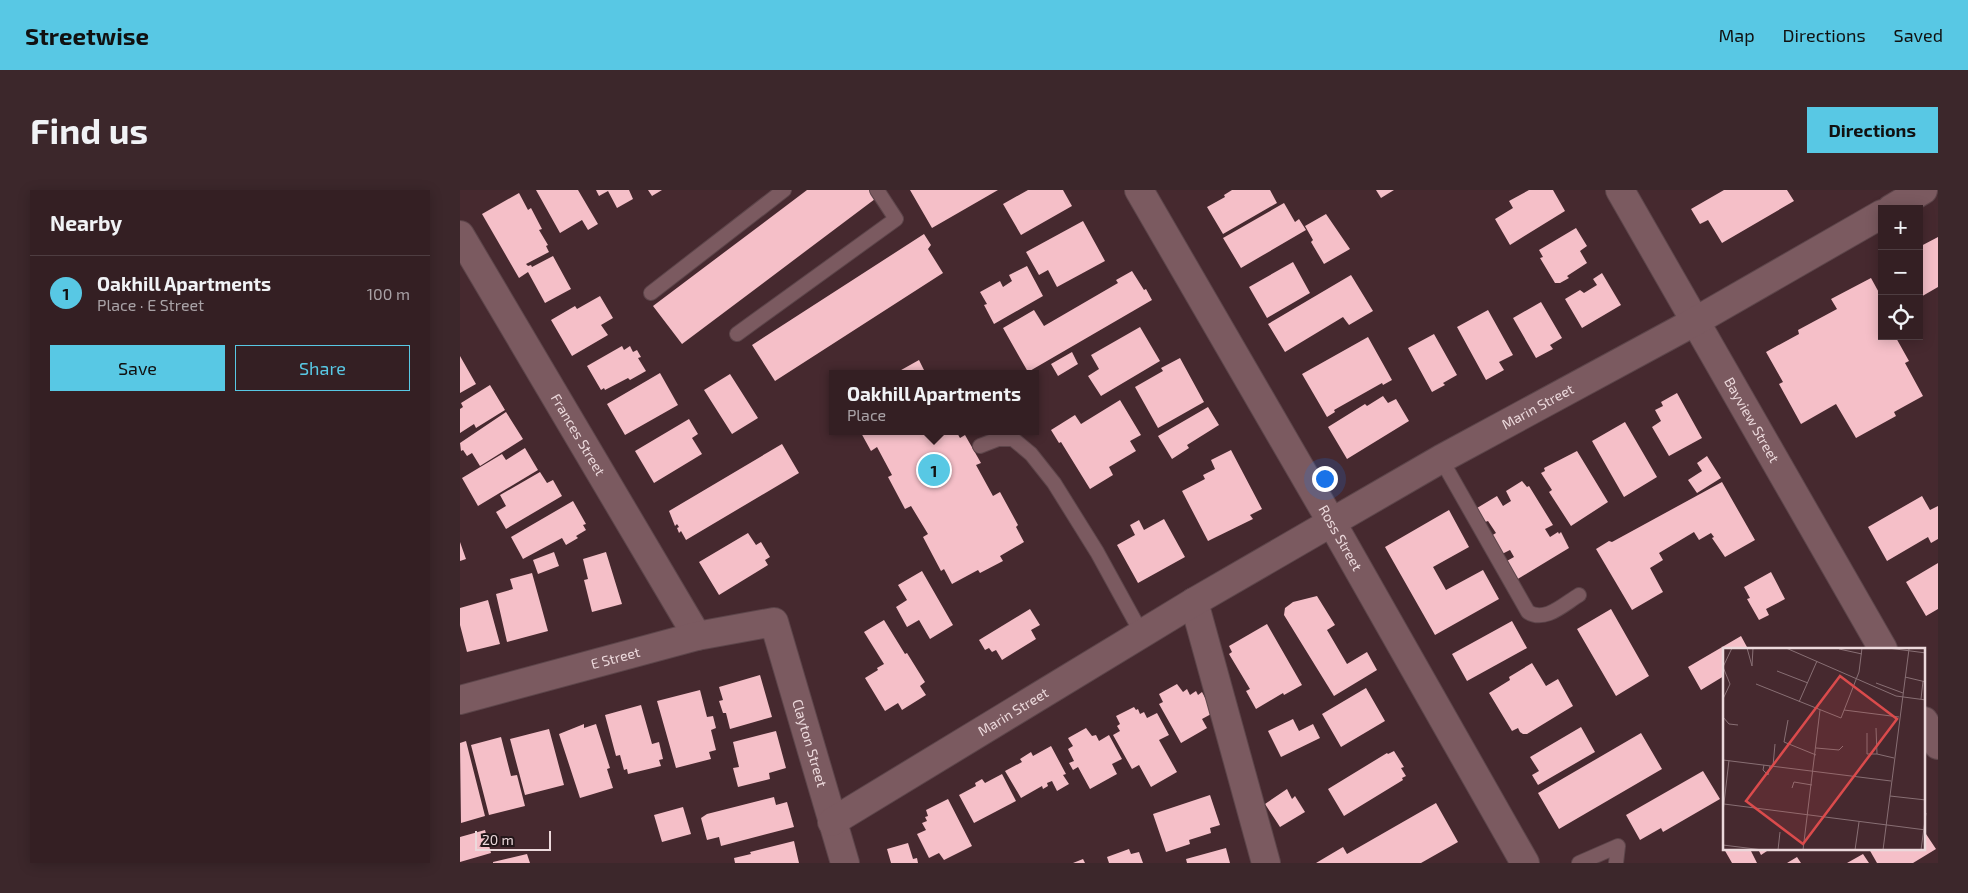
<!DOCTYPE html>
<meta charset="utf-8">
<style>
body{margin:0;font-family:"Exo 2",sans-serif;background:#3c272b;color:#f1f3f6}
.controls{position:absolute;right:15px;top:15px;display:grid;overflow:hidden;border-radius:0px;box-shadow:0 2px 12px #0003}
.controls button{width:45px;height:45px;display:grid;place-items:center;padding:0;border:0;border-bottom:1px solid #4e3d41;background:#341f23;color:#f1f3f6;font:25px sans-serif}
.scale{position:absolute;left:15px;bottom:12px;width:76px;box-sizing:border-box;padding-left:5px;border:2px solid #ecd9dc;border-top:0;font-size:14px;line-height:18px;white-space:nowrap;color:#ecd9dc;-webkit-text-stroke:4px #231619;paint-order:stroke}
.you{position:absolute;left:864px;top:288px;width:18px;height:18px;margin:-12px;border:4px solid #fff;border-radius:50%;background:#1a73e8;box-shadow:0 0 0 8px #1a73e833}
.badge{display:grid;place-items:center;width:32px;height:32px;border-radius:50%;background:#58c8e4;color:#111;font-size:16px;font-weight:700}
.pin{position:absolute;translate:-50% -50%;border:2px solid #fff;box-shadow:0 1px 5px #0006}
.popup{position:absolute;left:369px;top:180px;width:210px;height:65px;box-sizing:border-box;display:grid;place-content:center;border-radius:0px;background:#341f23;filter:drop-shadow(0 1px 4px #0005);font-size:16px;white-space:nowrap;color:#a9a2a6}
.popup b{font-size:19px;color:#f1f3f6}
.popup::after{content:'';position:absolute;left:50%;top:100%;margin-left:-10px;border:10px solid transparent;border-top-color:#341f23}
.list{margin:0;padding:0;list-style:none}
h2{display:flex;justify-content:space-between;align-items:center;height:65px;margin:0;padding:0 20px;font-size:21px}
h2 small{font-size:16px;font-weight:400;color:#a9a2a6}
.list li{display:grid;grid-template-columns:32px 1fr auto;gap:15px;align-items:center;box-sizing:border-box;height:75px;padding:0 20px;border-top:1px solid #4e3d41}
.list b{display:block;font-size:19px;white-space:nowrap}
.list p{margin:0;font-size:16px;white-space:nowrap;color:#a9a2a6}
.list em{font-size:16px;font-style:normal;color:#a9a2a6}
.actions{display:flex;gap:10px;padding:15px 20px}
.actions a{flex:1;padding:11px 0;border:1px solid #58c8e4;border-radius:0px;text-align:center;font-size:18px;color:#58c8e4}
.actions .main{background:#58c8e4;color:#111}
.icon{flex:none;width:28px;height:28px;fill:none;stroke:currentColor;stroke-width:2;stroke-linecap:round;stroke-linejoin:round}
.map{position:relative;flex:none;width:1478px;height:673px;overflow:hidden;border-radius:0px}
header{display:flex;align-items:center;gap:30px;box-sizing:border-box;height:70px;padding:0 25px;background:#58c8e4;color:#111}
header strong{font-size:24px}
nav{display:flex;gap:28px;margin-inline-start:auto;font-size:18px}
.intro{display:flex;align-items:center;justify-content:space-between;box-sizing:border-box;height:120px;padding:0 30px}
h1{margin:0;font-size:35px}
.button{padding:12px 22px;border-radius:0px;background:#58c8e4;color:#111;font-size:18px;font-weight:700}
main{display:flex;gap:30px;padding:0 30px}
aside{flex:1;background:#341f23;border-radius:0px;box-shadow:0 2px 12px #0003}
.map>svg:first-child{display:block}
</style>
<header>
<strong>Streetwise</strong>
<nav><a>Map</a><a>Directions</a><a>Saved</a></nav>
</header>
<div class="intro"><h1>Find us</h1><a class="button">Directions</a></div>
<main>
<aside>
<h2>Nearby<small></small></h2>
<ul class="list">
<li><span class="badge">1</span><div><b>Oakhill Apartments</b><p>Place · E Street</p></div><em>100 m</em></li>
</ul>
<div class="actions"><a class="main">Save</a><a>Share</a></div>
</aside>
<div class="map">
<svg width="1478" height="673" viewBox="0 0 1478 673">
<rect width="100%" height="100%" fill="#46292f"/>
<path fill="#f5bfc8" d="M76,0H118L138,34L128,40L122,30L100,43Z
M136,0H169L173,9L157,18L148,1L139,6Z
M188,0H202L192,6Z
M347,0H415L419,6L222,154L193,116Z
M450,0H538L472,38Z
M568,0H603L612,16L561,45L543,14Z
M772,0H810L817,13L763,44L747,17L765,7L764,5Z
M916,0H934L921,8Z
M1069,0H1093L1105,21L1050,55L1035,29L1053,18L1049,11Z
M1264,0H1327L1334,11L1262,53L1248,30L1240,34L1231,19Z
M59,3L68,20L71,18L82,39L79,40L88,55L86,56L89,62L66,74L68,76L71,75L72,77L93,66L111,99L85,113L68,82L59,88L22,24Z
M824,13L835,32L839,29L846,40L781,78L763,48Z
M866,24L890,59L864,74L851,52L853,50L845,36Z
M623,31L645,71L597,97L588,80L579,85L566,62Z
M1116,38L1127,56L1120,61L1127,73L1107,86L1109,88L1100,93H1095L1080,68L1083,67L1079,60Z
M464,44L471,55L468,59L483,83L315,191L292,155Z
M1478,47V97L1459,108V57Z
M833,72L850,103L807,128L789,97Z
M567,76L583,106L534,134L524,115L527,114L520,102L540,91L543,97L552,91L549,85Z
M672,81L684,100L686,99L692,110L568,182L543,138L574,120L584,136L658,93L656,90Z
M1142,83L1161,115L1122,138L1105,109L1120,100L1124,103L1137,95L1133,89Z
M891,85L913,121L889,135L883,127L825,162L808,134Z
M1411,88L1422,108V146H1435L1449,171L1445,173L1463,206L1434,222L1436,226L1396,248L1376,214L1341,234L1319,194L1323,192L1306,162L1339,144L1338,140L1377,119L1371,109Z
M140,106L153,128L141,135L148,145L112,166L91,130L115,116L117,119Z
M1081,112L1102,148L1090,155L1093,159L1076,168L1053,128Z
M1028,120L1053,165L1039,172L1044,180L1026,190L997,137Z
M680,137L700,171L641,206L628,186L639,179L631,165Z
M974,144L997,185L983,193L985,195L972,202L948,158Z
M908,147L932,190L923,195L922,193L874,220L875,222L867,227L842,184Z
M162,156L164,160L170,156L173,162L177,160L181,167L178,168L186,181L170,190L168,188L145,200L144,198L141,200L127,176Z
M612,162L618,174L598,186L591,174Z
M0,166L16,194L0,203Z
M720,168L744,212L698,238L675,197L703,181L701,178Z
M459,170L466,184H434Z
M200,183L218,215L165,245L147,214Z
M270,184L298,228L272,244L244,200Z
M30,195L45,220L16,238L14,234L0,243V219L3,217L1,213Z
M1217,203L1242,248L1209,266L1192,237L1201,231L1195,220L1203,216L1201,212Z
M923,206L928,213L936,209L949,231L887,269L868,237L905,214L907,216Z
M660,210L681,245L670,251L676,261L649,277L653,285L630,299L601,252L599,253L591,240L615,225L621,234Z
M748,217L759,235L727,255L729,258L712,269L698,246Z
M46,222L63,249L20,276L12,263L7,266L3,260L1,261L0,253Z
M229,229L238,244L232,248L242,264L194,293L175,261Z
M1165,232L1197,287L1164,307L1132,251Z
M400,241H496L500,248L505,245L521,273L516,275L533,306L540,302L558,335L556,337L564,352L540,366L543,371L520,383L518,380L492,394L484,379L481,381L463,347L468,344L451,316L445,319L428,287L432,285L417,257L411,261Z
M322,254L339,283L226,350L221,341L219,343L217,338L219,337L217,334L215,336L209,321Z
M65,258L78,280L18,316L2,288L42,264L46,270Z
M771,260L802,319L790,325L793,329L748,351L722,301L745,289L743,285L755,279L751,270Z
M1117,261L1148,312L1111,336L1089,302L1092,300L1081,283L1085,281L1084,278Z
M1247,266L1261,288L1237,303L1228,290L1242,281L1237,273Z
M80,282L87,293L93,290L102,306L46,339L36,322L46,316L40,305Z
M1062,291L1067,297L1069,296L1093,335L1085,339L1090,347L1098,342L1099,344L1101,342L1109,358L1056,390L1045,372L1054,367L1050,360L1042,364L1031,346L1036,343L1028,331L1025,332L1017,318L1037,306L1043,316L1051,311L1046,301Z
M1262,292L1295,350L1265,367L1252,348L1254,347L1251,343L1239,350L1234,342L1199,363L1203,370L1190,378L1203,402L1172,420L1136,359L1149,351L1152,352Z
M1462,306L1470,320L1478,316V349L1471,353L1468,347L1427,371L1408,337Z
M113,311L126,334L123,335L126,340L116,346L118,348L106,355L102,348L63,369L51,347Z
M989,320L1009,357L973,377L986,400L1023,380L1039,409L975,445L925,357Z
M704,329L725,367L678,393L657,355L675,345L670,335L679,330L684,340Z
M288,343L296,355L301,352L310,367L305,370L308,375L259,405L239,372Z
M0,352L6,369L0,371Z
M94,362L99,376L78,384L73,370Z
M146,362L162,414L132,422L124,390L128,389L123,369Z
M1478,373V419L1466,426L1446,392Z
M462,381L493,435L470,449L459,430L447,437L436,417L447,410L438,395Z
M1311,382L1325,409L1306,419L1309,425L1299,430L1287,409L1290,408L1284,397Z
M72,383L88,441L47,452L36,404L53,399L50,389Z
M857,406L875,435L867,440L887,474L907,462L917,480L874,506L824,425L825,418L833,412Z
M28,410L40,454L7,462L0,435V418Z
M570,419L580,435L571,440L576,449L542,470L536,460L532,462L529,458L525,460L519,450Z
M1151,419L1189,486L1156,506L1117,439Z
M424,430L445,464L447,463L465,492L460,496L466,505L442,520L438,513L425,521L405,488L418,480L417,478L424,474L404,442Z
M1052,431L1067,458L1007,491L992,464Z
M807,434L842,495L824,505L823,503L796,519L786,501L790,499L769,464L772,462L769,456Z
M1281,446L1287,457L1284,459H1264V486L1241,500L1228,477Z
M1072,473L1086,496L1098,489L1113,516L1067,544H1063L1060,542L1058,538L1052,541L1029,503L1050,490L1049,487Z
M300,485L312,527L270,539L266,523H263L259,511L263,510L259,497Z
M717,494L723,502L727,499L730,505L736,501L738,505L742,502L753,523L742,529L747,538L721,553L699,514L703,512L699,504Z
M906,498L925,531L881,557L862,524Z
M240,500L247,527L253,526L256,538L251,540L256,560L249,562L251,569L216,578L197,511Z
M181,515L192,554L199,552L203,569L199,570L201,576L168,584L167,579L164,580L160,565L156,566L145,525Z
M674,517L676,520L678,519L680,524L684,522L687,528L697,523L709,545L699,550L717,582L691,597L679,575L672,579L653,545L660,541L657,536L660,534L656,526Z
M833,529L839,541L853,534L860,548L821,567L808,541Z
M124,534V538L136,534L150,578L147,579L153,598L120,608L99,544Z
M1121,537L1135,562L1078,595L1072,585L1079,581L1070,567Z
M626,538L632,546L636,545L639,551L649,545L662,569L652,574L657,584L630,599L618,577L613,580L609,573L614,571L608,559L613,556L608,548Z
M89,539L104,595L65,605L50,549Z
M316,541L326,578L309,583L310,589L278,597L273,578L279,577L273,552Z
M1181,543L1202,579L1099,639L1078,603Z
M41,547L51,586L57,585L65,616L29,625L11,555Z
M6,551L25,626L1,633L0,553Z
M591,556L606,584L603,585L609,594L597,601L592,591L587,593L588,596L583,599L582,596L561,608L545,581L562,572L560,569L571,562L573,566Z
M934,561L944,577L941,578L946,586L942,588L943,590L884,626L868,599L927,563L928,564Z
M1243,581L1260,609L1203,642L1201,638L1180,650L1166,625Z
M542,584L556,611L514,633L499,605L516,596L515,593L522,589L525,593Z
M827,599L832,609L835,606L845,622L820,637L805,614Z
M750,605L760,635L750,638L751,643L729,650L730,654L706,662L693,624Z
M314,607L316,615L327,612L334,637L261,656L259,647L247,650L241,628L247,624Z
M488,609L512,656L484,670L479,663L469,668L457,644L466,640L462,633L467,631L465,627L468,626L466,620Z
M976,613L998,652L961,673H856L883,657L887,664Z
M223,617L231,644L202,652L194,625Z
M25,640L31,663L0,672V647Z
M1464,641L1476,659L1453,673H1417L1409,659H1464Z
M334,651L339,673H275L274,668L291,664L290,662Z
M448,653L453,669L457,668L458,673H431L427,659Z
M766,658L770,673H727L726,669Z
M669,659L671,664L679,662L683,673H649L647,667Z
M1264,659H1290L1297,673H1272Z
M1298,659H1310L1301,665Z
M67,664L70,673H33V672Z
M1403,664L1409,673H1387Z
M1337,667L1341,673H1327Z
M623,669L625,673H613Z"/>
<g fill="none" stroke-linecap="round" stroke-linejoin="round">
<defs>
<path id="service" d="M191,103L324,0
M277,144L436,29L417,0
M520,256L538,249H553L571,264L594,293L637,362L682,444
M981,269L1068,422C1085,433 1104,414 1119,405
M1119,673L1158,656L1156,673"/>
<g id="minor">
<path id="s1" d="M679,0L872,333L1065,673"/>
<path id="s2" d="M1160,0L1423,459"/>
<path d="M1431,19L1463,0"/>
<path id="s3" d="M0,45L237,446"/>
<path d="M734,412L806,673"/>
<path id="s4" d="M0,510L237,446L314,432L385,673"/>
<path d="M1464,531L1478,555"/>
<path id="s5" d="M372,632L734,412L981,269L1234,132L1422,24"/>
</g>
</defs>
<use href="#service" stroke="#5d454a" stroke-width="16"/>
<use href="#minor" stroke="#5d454a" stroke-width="30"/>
<use href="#service" stroke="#7b5a60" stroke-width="14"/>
<use href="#minor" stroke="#7b5a60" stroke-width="28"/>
</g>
<g text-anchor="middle" stroke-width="5" stroke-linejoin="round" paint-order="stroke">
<g font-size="14" fill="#ecd9dc" stroke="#231619">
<text dy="5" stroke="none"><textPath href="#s5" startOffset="819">Marin Street</textPath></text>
<text dy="5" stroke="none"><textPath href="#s2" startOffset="265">Bayview Street</textPath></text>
<text dy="5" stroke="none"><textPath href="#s3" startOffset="232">Frances Street</textPath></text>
<text dy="5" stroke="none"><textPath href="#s1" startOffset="402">Ross Street</textPath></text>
<text dy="5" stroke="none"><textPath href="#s4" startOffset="161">E Street</textPath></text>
<text dy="5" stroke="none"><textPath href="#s5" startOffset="212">Marin Street</textPath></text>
<text dy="5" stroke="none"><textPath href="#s4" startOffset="450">Clayton Street</textPath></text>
</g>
</g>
<g transform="translate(1263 458)">
<rect width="202" height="202" fill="#46292f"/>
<path fill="none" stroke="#886f74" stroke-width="1" d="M24,0L29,18M63,0L173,48L203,52M165,0L203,5M116,1L139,6M29,18L30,0M54,23L85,35M182,29L203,34M153,35L180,45M33,36L118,70L136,24L139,0M0,51L7,36L0,19L9,0M198,51L200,33M76,54L94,13M121,62L176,69M0,69L6,76L15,77M65,72L61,94L93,107M153,80L154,106L171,110M144,85V106H154M93,100L116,102L120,98M0,112L168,133M41,117L40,122L45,127L47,118M50,118L52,96M69,140L71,134L89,137M167,148L203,152M1,156L203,182M0,164L6,112M0,197L40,202M55,202L57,184M80,202L97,62M132,202L136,174M160,202L186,1M198,202L203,165"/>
<path fill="#da4b4c" fill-opacity="0.15" stroke="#da4b4c" stroke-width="2.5" d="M117,28L174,71L80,196L23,153Z"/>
<rect width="202" height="202" fill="none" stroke="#ecd9dc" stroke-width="2.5"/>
</g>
</svg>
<div class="controls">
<button>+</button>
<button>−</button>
<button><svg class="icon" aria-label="locate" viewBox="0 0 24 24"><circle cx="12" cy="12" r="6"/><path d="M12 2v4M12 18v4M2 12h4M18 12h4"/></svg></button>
</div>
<div class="scale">20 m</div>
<div class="you"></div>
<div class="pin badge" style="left:474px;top:280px">1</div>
<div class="popup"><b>Oakhill Apartments</b>Place</div>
</div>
</main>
